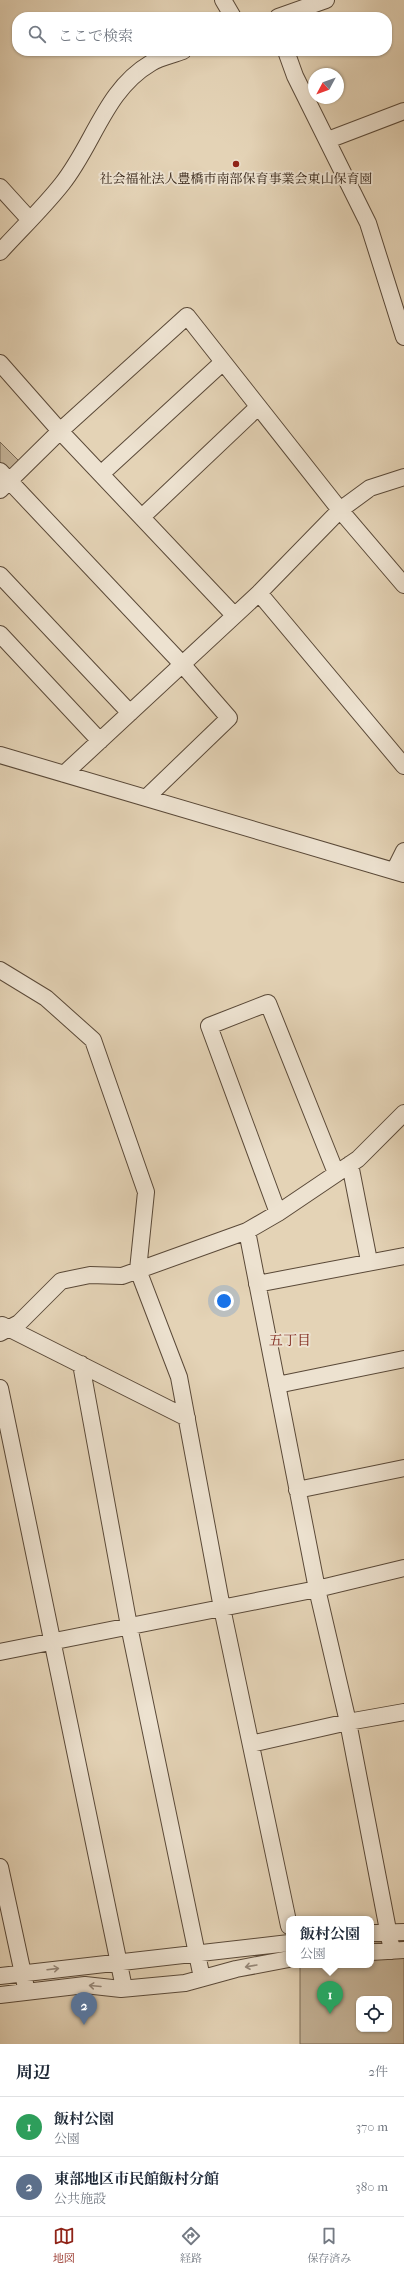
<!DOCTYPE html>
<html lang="ja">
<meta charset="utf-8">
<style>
body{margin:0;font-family:"IM FELL French Canon","Noto Serif JP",serif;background:#f6f6f7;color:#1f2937}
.controls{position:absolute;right:12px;bottom:12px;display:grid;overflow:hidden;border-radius:8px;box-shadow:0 1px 3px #0004}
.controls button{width:36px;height:36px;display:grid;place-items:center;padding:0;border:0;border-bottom:1px solid #e0e1e3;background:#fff;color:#1f2937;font:20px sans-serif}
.compass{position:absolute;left:308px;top:68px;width:36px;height:36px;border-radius:50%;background:#fff;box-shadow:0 1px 3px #0004;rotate:229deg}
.you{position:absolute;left:224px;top:1301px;width:14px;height:14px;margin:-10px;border:3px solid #fff;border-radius:50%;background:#1a73e8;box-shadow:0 0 0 6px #1a73e833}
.badge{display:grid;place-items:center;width:26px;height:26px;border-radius:50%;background:#8f2418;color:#fff;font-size:13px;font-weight:700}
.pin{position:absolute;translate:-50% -33px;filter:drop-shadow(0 1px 2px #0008)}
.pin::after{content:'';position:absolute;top:21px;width:14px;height:12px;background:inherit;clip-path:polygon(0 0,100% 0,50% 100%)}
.popup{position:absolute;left:286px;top:1916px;width:88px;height:52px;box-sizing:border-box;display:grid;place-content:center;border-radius:8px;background:#fff;filter:drop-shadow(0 1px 3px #0005);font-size:13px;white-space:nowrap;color:#747a83}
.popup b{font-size:15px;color:#1f2937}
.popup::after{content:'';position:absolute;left:50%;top:100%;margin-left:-8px;border:8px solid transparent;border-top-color:#fff}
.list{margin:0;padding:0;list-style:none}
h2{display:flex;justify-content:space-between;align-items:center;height:52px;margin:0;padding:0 16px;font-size:17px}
h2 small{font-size:13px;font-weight:400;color:#747a83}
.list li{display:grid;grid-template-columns:26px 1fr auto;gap:12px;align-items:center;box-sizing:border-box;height:60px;padding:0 16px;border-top:1px solid #e0e1e3}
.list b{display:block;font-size:15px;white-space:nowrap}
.list p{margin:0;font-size:13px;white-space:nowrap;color:#747a83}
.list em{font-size:13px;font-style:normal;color:#747a83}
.icon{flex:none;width:22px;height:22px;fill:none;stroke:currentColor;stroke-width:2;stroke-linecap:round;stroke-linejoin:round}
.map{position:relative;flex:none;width:404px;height:2044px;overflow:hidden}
.search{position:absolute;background:#fff;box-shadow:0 1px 3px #0004;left:12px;right:12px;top:12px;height:44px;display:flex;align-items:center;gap:10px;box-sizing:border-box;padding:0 14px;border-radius:16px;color:#747a83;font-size:15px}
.sheet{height:172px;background:#fff}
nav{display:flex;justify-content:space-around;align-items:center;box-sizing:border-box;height:56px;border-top:1px solid #e0e1e3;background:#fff;font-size:11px;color:#747a83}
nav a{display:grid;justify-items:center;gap:2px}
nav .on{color:#8f2418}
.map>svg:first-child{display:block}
</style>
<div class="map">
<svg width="404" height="2044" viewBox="0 0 404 2044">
<rect width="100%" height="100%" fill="#e4d3b6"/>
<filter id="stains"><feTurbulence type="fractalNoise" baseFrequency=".005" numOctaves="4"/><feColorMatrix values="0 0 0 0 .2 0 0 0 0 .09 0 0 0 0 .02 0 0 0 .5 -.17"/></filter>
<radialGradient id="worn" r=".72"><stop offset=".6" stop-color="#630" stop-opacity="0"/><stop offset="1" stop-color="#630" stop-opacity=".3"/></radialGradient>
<path fill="#c5b499" stroke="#786854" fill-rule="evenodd" d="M0,442L22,464L9,478L0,468Z
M404,1957V2044H300V1965H371V1959ZM359,1999H389V2029H359Z"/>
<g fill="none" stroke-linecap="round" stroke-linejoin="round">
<defs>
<path id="minor" d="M223,0L233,17
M278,17L326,0
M286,51L295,76L368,223L404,337
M328,140L404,111
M0,187L30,220
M0,252C21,229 43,208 62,184C94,144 105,90 151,63C160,57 173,55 183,51
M0,363L60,431L234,615
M0,471L182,664L229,718L146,798
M101,474L223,362
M0,490L60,431L187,316L340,510L404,585
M142,517L258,407
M0,575L130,713
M259,593L404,766
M0,634L100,741
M0,755L404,874
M64,774L259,593L340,510L370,488L404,477
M394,871L404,851
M0,970L46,998L93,1040L146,1192L138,1270L179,1377L222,1608L289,1926
M350,1164L369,1261
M278,1213L209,1026L268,1003L336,1173
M247,1231L317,1589L348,1722L392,1951
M257,1284L404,1256
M2,1325L187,1418
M0,1333L19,1323L61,1281L90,1275L122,1276L247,1231L278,1213L358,1159L404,1113
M81,1364L129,1626L202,1978
M277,1385L404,1359
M0,1388L124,1988
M297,1490L404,1468
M0,1652L317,1589L404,1568
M251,1744L348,1722L404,1712
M0,1867L25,1983
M371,1933L404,1932
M371,1952L404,1950
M0,1976L289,1943
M0,1995L85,1985L121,1989L185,1983L236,1969L289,1959"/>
</defs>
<use href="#minor" stroke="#5a4938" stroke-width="18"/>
<use href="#minor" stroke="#ede2d0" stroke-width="16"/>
</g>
<defs><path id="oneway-shaft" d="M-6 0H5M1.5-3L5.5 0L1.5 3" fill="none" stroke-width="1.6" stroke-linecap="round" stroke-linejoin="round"/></defs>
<g stroke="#968879">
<use href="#oneway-shaft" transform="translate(251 1966) rotate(170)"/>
<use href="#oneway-shaft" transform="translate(53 1969) rotate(-7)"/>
<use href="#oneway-shaft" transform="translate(95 1986) rotate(-175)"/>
</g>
<circle fill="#8f2418" stroke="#ede2d0" stroke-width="1.5" cx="236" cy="164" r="4"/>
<g text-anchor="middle" stroke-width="4" stroke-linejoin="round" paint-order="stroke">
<g font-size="13" fill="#2c1b0e" stroke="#ede2d0">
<text x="236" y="183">社会福祉法人豊橋市南部保育事業会東山保育園</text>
</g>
<g font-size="14" fill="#7a1f14" stroke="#ede2d0">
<text x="290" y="1345">五丁目</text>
</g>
</g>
<rect width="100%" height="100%" filter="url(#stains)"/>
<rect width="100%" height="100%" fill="url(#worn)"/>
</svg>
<div class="controls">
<button><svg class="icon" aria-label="locate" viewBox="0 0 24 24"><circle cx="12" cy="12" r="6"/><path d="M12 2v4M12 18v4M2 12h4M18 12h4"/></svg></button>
</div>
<svg class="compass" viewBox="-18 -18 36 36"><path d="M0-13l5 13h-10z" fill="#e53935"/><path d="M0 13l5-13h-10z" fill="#747a83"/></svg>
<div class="you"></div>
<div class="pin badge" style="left:330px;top:2014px;background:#2e9e5b">1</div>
<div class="popup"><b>飯村公園</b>公園</div>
<div class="pin badge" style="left:84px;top:2025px;background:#5c6f8a">2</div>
<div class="search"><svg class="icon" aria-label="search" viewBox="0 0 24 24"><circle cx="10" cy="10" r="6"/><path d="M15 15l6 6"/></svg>ここで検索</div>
</div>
<section class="sheet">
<h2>周辺<small>2件</small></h2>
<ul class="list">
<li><span class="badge" style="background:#2e9e5b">1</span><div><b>飯村公園</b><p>公園</p></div><em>370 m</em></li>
<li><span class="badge" style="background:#5c6f8a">2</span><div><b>東部地区市民館飯村分館</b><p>公共施設</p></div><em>380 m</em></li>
</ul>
</section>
<nav>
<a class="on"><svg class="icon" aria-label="map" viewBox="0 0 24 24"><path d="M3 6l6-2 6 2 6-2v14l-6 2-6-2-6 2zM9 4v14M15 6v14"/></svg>地図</a>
<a><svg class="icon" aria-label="directions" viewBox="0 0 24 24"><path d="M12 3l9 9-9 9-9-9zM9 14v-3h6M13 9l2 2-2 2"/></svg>経路</a>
<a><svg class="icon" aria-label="saved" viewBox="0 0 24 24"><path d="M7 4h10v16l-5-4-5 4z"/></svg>保存済み</a>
</nav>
